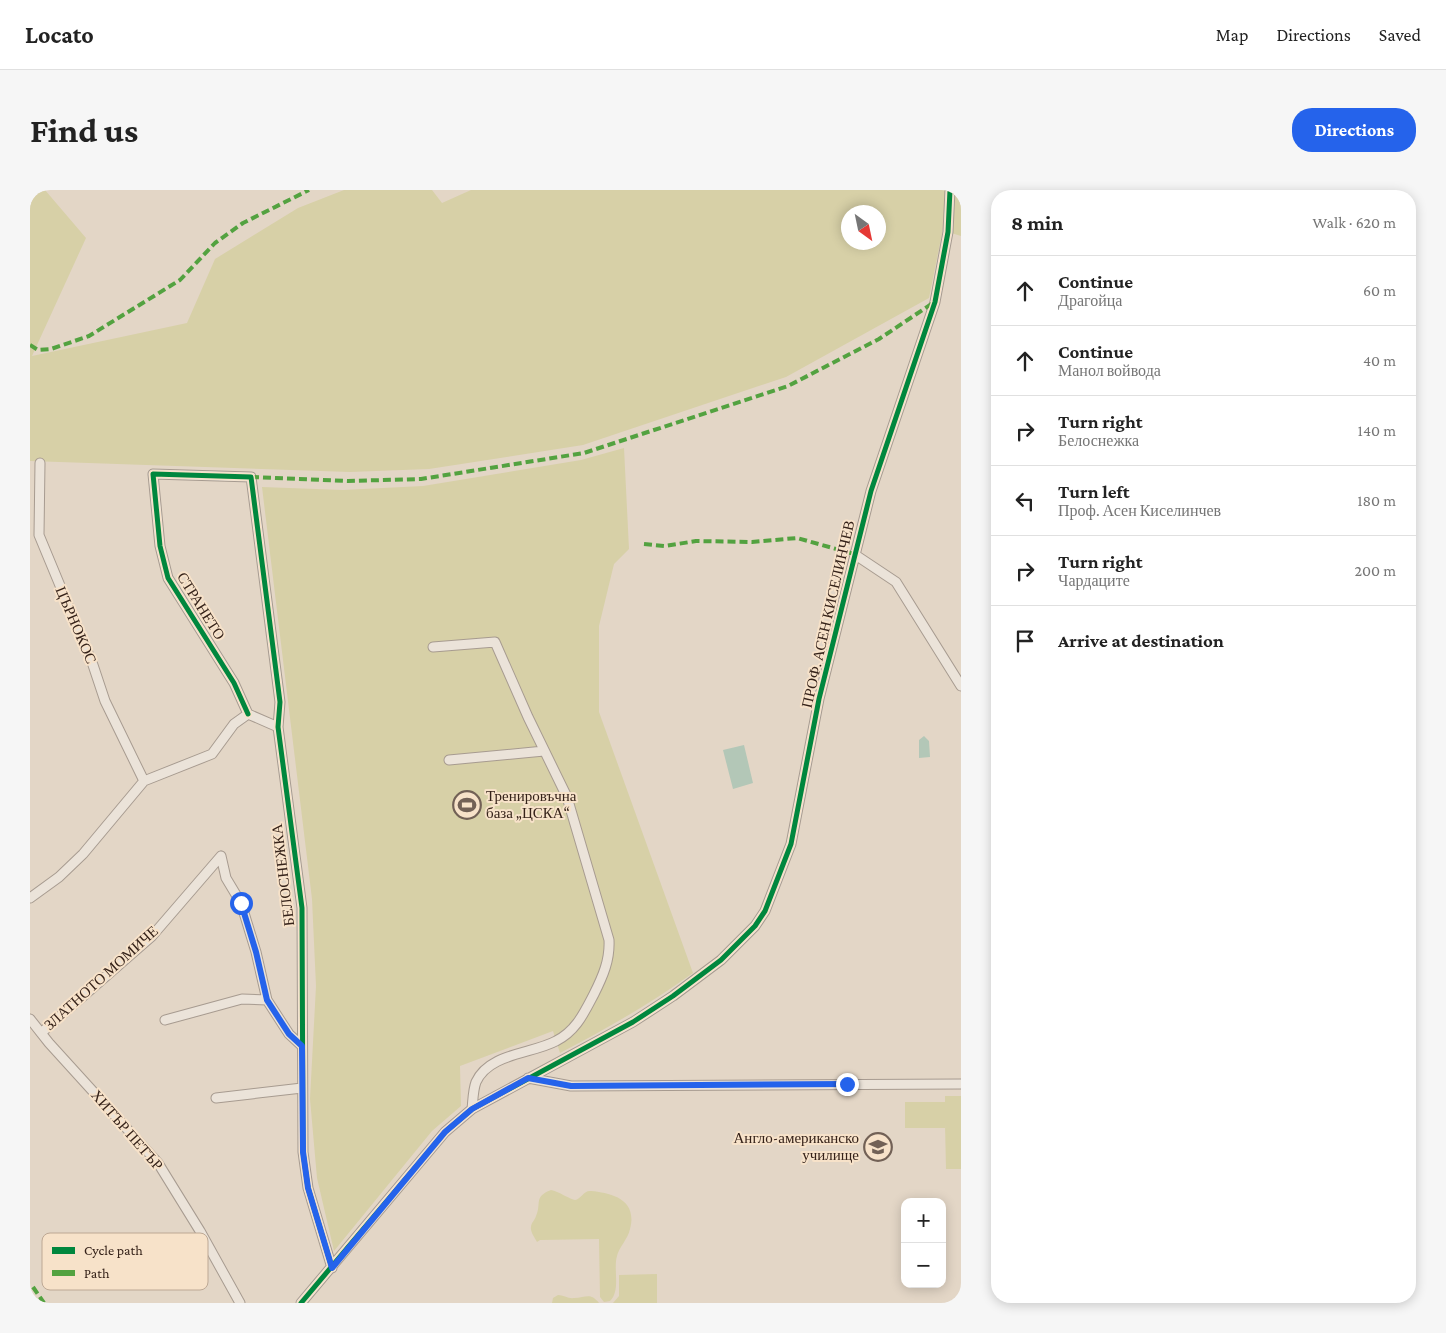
<!DOCTYPE html>
<meta charset="utf-8">
<style>
body{margin:0;font-family:"Crimson Pro",serif;background:#f6f6f6;color:#222}
.controls{position:absolute;right:15px;bottom:15px;display:grid;overflow:hidden;border-radius:10px;box-shadow:0 2px 12px #0003}
.controls button{width:45px;height:45px;display:grid;place-items:center;padding:0;border:0;border-bottom:1px solid #e0e0e0;background:#fff;color:#222;font:25px sans-serif}
.compass{position:absolute;left:811px;top:15px;width:45px;height:45px;border-radius:50%;background:#fff;box-shadow:0 2px 12px #0003;rotate:147deg}
.stop{position:absolute;width:15px;height:15px;margin:-11px;border:4px solid #2563eb;border-radius:50%;background:#fff}
.stop.end{background:#2563eb;border-color:#fff;box-shadow:0 1px 5px #0008}
.list{margin:0;padding:0;list-style:none}
h2{display:flex;justify-content:space-between;align-items:center;height:65px;margin:0;padding:0 20px;font-size:21px}
h2 small{font-size:16px;font-weight:400;color:#767676}
.list li{display:grid;grid-template-columns:32px 1fr auto;gap:15px;align-items:center;box-sizing:border-box;height:70px;padding:0 20px;border-top:1px solid #e0e0e0}
.list b{display:block;font-size:19px;white-space:nowrap}
.list p{margin:0;font-size:16px;white-space:nowrap;color:#767676}
.list em{font-size:16px;font-style:normal;color:#767676}
.icon{flex:none;width:28px;height:28px;fill:none;stroke:currentColor;stroke-width:2;stroke-linecap:round;stroke-linejoin:round}
.map{position:relative;flex:none;width:931px;height:1113px;overflow:hidden;border-radius:20px}
header{display:flex;align-items:center;gap:30px;box-sizing:border-box;height:70px;padding:0 25px;background:#fff;border-bottom:1px solid #e0e0e0}
header strong{font-size:24px}
nav{display:flex;gap:28px;margin-inline-start:auto;font-size:18px}
.intro{display:flex;align-items:center;justify-content:space-between;box-sizing:border-box;height:120px;padding:0 30px}
h1{margin:0;font-size:35px}
.button{padding:12px 22px;border-radius:20px;background:#2563eb;color:#fff;font-size:18px;font-weight:700}
main{display:flex;gap:30px;padding:0 30px}
aside{flex:1;background:#fff;border-radius:20px;box-shadow:0 2px 12px #0003}
.map>svg:first-child{display:block}
</style>
<header>
<strong>Locato</strong>
<nav><a>Map</a><a>Directions</a><a>Saved</a></nav>
</header>
<div class="intro"><h1>Find us</h1><a class="button">Directions</a></div>
<main>
<div class="map">
<svg width="931" height="1113" viewBox="0 0 931 1113">
<rect width="100%" height="100%" fill="#e3d6c6"/>
<path fill="#d7d0a7" fill-rule="evenodd" d="M0,0H15L56,48L2,166L157,133L185,69L268,18L314,0H402L412,13L441,0H931V46L918,42L915,29L899,108L756,187L553,255L399,279L320,282L0,271ZM818,22H848V52H818Z
M594,258L599,359L584,374L569,436V522L663,783C620,814 576,839 530,863L523,841L430,876L431,916L402,941L304,1061L287,988L280,909L286,796L282,709L232,297L313,300L393,296L551,270Z
M915,906H931V979H916L915,934V938H875V912H915Z
M521,1000C528,1001 541,1010 545,1010C551,1009 554,1000 561,1001C581,1003 608,1009 600,1039C598,1049 589,1057 587,1066C583,1080 591,1100 580,1111L574,1112L570,1107L569,1049L510,1050L507,1052C505,1048 500,1042 501,1037C501,1033 505,1030 506,1026C512,1013 503,1007 521,1000Z
M627,1084V1113H583L589,1106V1085Z
M528,1105C533,1105 539,1109 544,1108C556,1108 560,1102 569,1113H522L523,1108Z"/>
<path fill="#b3c7b7" d="M894,546L899,551L900,567L889,568V550Z
M714,555L723,593L703,599L693,560Z"/>
<g fill="none" stroke-linecap="round" stroke-linejoin="round">
<defs>
<path id="minor" d="M10,273L9,345L63,475L75,511L114,591
M824,364L866,392L931,496
M403,457L465,452L498,527L537,607L579,750C580,770 573,786 564,804C554,823 546,841 526,851C502,864 459,863 446,892C443,900 443,910 442,919
M218,524L204,493L138,388L130,356L123,284L221,287L250,512L248,537L272,718L273,962L278,998L302,1078
M218,524L248,537
M419,570L514,561
M191,666L196,688L211,713L226,762L237,810
M0,708L29,687L53,664L114,591L182,564L204,534L218,524
M0,829L19,853L128,973L170,1041L210,1113
M135,830L212,809L237,810L259,844L272,856
M11,843L122,746L191,666
M498,888L541,896L931,894
M186,908L272,898
M271,1113L415,942L442,919L603,832L643,806L691,770L725,736L735,721L761,654L789,509L841,301L905,112L918,42L920,0"/>
</defs>
<use href="#minor" stroke="#a79b90" stroke-width="11"/>
<use href="#minor" stroke="#ebe3d9" stroke-width="9"/>
<path stroke="#53a240" stroke-width="4" stroke-dasharray="8 4" stroke-linecap="butt" d="M0,2L2,0
M0,155L8,160L21,159L59,146L150,90L185,53L213,33L279,0
M221,287L318,291L391,289L554,263L758,196L849,149L903,113
M614,354L635,356L666,351L722,352L767,348L824,364
M3,1097L14,1113"/>
<defs>
<path id="cycleway" d="M218,524L204,493L138,388L130,356L123,284L221,287L250,512L248,537L272,718L273,962L278,998L302,1078
M271,1113L415,942L442,919L603,832L643,806L691,770L725,736L735,721L761,654L789,509L841,301L905,112L918,42L920,0"/>
</defs>
<use href="#cycleway" stroke="#f7e2c9" stroke-width="8"/>
<use href="#cycleway" stroke="#00873e" stroke-width="5"/>
</g>
<g fill="none" stroke-linecap="round" stroke-linejoin="round">
<path stroke="#2563eb" stroke-width="6" d="M211,713L226,762L237,810L259,844L272,856L273,962L278,998L302,1078L415,942L442,919L498,888L541,896L817,894"/>
</g>
<defs>
<symbol id="stadium-ring" viewBox="-11 -11 22 22"><circle r="9.5" fill="#f7e2c9" stroke="#726156" stroke-width="1.5"/><path d="M0-5a6.5 5 0 1 0 0 10a6.5 5 0 1 0 0-10ZM-3.5-1.8h7v3.6h-7Z" fill="#726156"/></symbol>
<symbol id="school-ring" viewBox="-11 -11 22 22"><circle r="9.5" fill="#f7e2c9" stroke="#726156" stroke-width="1.5"/><path d="M0-5L7-2L0 1L-7-2ZM-4 1L0 2.5L4 1V4Q0 6-4 4Z" fill="#726156"/></symbol>
</defs>
<g fill-rule="evenodd">
<use href="#stadium-ring" x="421" y="599" width="32" height="32"/>
<use href="#school-ring" x="832" y="941" width="32" height="32"/>
</g>
<g text-anchor="middle" stroke-width="4" stroke-linejoin="round" paint-order="stroke">
<g font-size="15" fill="#352219" stroke="#f7e2c9">
<text transform="translate(171 416) rotate(58)" y="5">СТРАНЕТО</text>
<text transform="translate(798 424) rotate(-77)" y="5">ПРОФ. АСЕН КИСЕЛИНЧЕВ</text>
<text transform="translate(46 435) rotate(67)" y="5">ЦЪРНОКОС</text>
<text transform="translate(253 685) rotate(-97)" y="5">БЕЛОСНЕЖКА</text>
<text transform="translate(71 788) rotate(-42)" y="5">ЗЛАТНОТО МОМИЧЕ</text>
<text transform="translate(97 940) rotate(49)" y="5">ХИТЪР ПЕТЪР</text>
</g>
<g font-size="15" fill="#352219" stroke="#f7e2c9" text-anchor="start">
<text x="456" y="611">Тренировъчна<tspan x="456" dy="17">база „ЦСКА“</tspan></text>
<text x="829" y="953" text-anchor="end">Англо-американско<tspan x="829" dy="17">училище</tspan></text>
</g>
</g>
<rect x="12" y="1043" width="166" height="57" rx="8" fill="#f7e2c9" stroke="#bda894" stroke-width="1"/>
<rect x="22" y="1057" width="23" height="7" fill="#00873e"/>
<rect x="22" y="1080" width="23" height="6" fill="#53a240"/>
<g font-size="14" fill="#352219">
<text x="54" y="1065">Cycle path</text>
<text x="54" y="1088">Path</text>
</g>
</svg>
<div class="controls">
<button>+</button>
<button>−</button>
</div>
<svg class="compass" viewBox="-18 -18 36 36"><path d="M0-13l5 13h-10z" fill="#e53935"/><path d="M0 13l5-13h-10z" fill="#767676"/></svg>
<div class="stop" style="left:211px;top:713px"></div>
<div class="stop end" style="left:817px;top:894px"></div>
</div>
<aside>
<h2>8 min<small>Walk · 620 m</small></h2>
<ul class="list">
<li><svg class="icon" aria-label="ahead" viewBox="0 0 24 24"><path d="M12 20V5M6 11l6-6 6 6"/></svg><div><b>Continue</b><p>Драгойца</p></div><em>60 m</em></li>
<li><svg class="icon" aria-label="ahead" viewBox="0 0 24 24"><path d="M12 20V5M6 11l6-6 6 6"/></svg><div><b>Continue</b><p>Манол войвода</p></div><em>40 m</em></li>
<li><svg class="icon" aria-label="right" viewBox="0 0 24 24"><path d="M7 20v-9h11M14 6l5 5-5 5"/></svg><div><b>Turn right</b><p>Белоснежка</p></div><em>140 m</em></li>
<li><svg class="icon" aria-label="left" viewBox="0 0 24 24"><path d="M17 20v-9H6M10 6l-5 5 5 5"/></svg><div><b>Turn left</b><p>Проф. Асен Киселинчев</p></div><em>180 m</em></li>
<li><svg class="icon" aria-label="right" viewBox="0 0 24 24"><path d="M7 20v-9h11M14 6l5 5-5 5"/></svg><div><b>Turn right</b><p>Чардаците</p></div><em>200 m</em></li>
<li><svg class="icon" aria-label="arrive" viewBox="0 0 24 24"><path d="M6 21V4h12l-3 4 3 4H6"/></svg><div><b>Arrive at destination</b></div></li>
</ul>
</aside>
</main>
